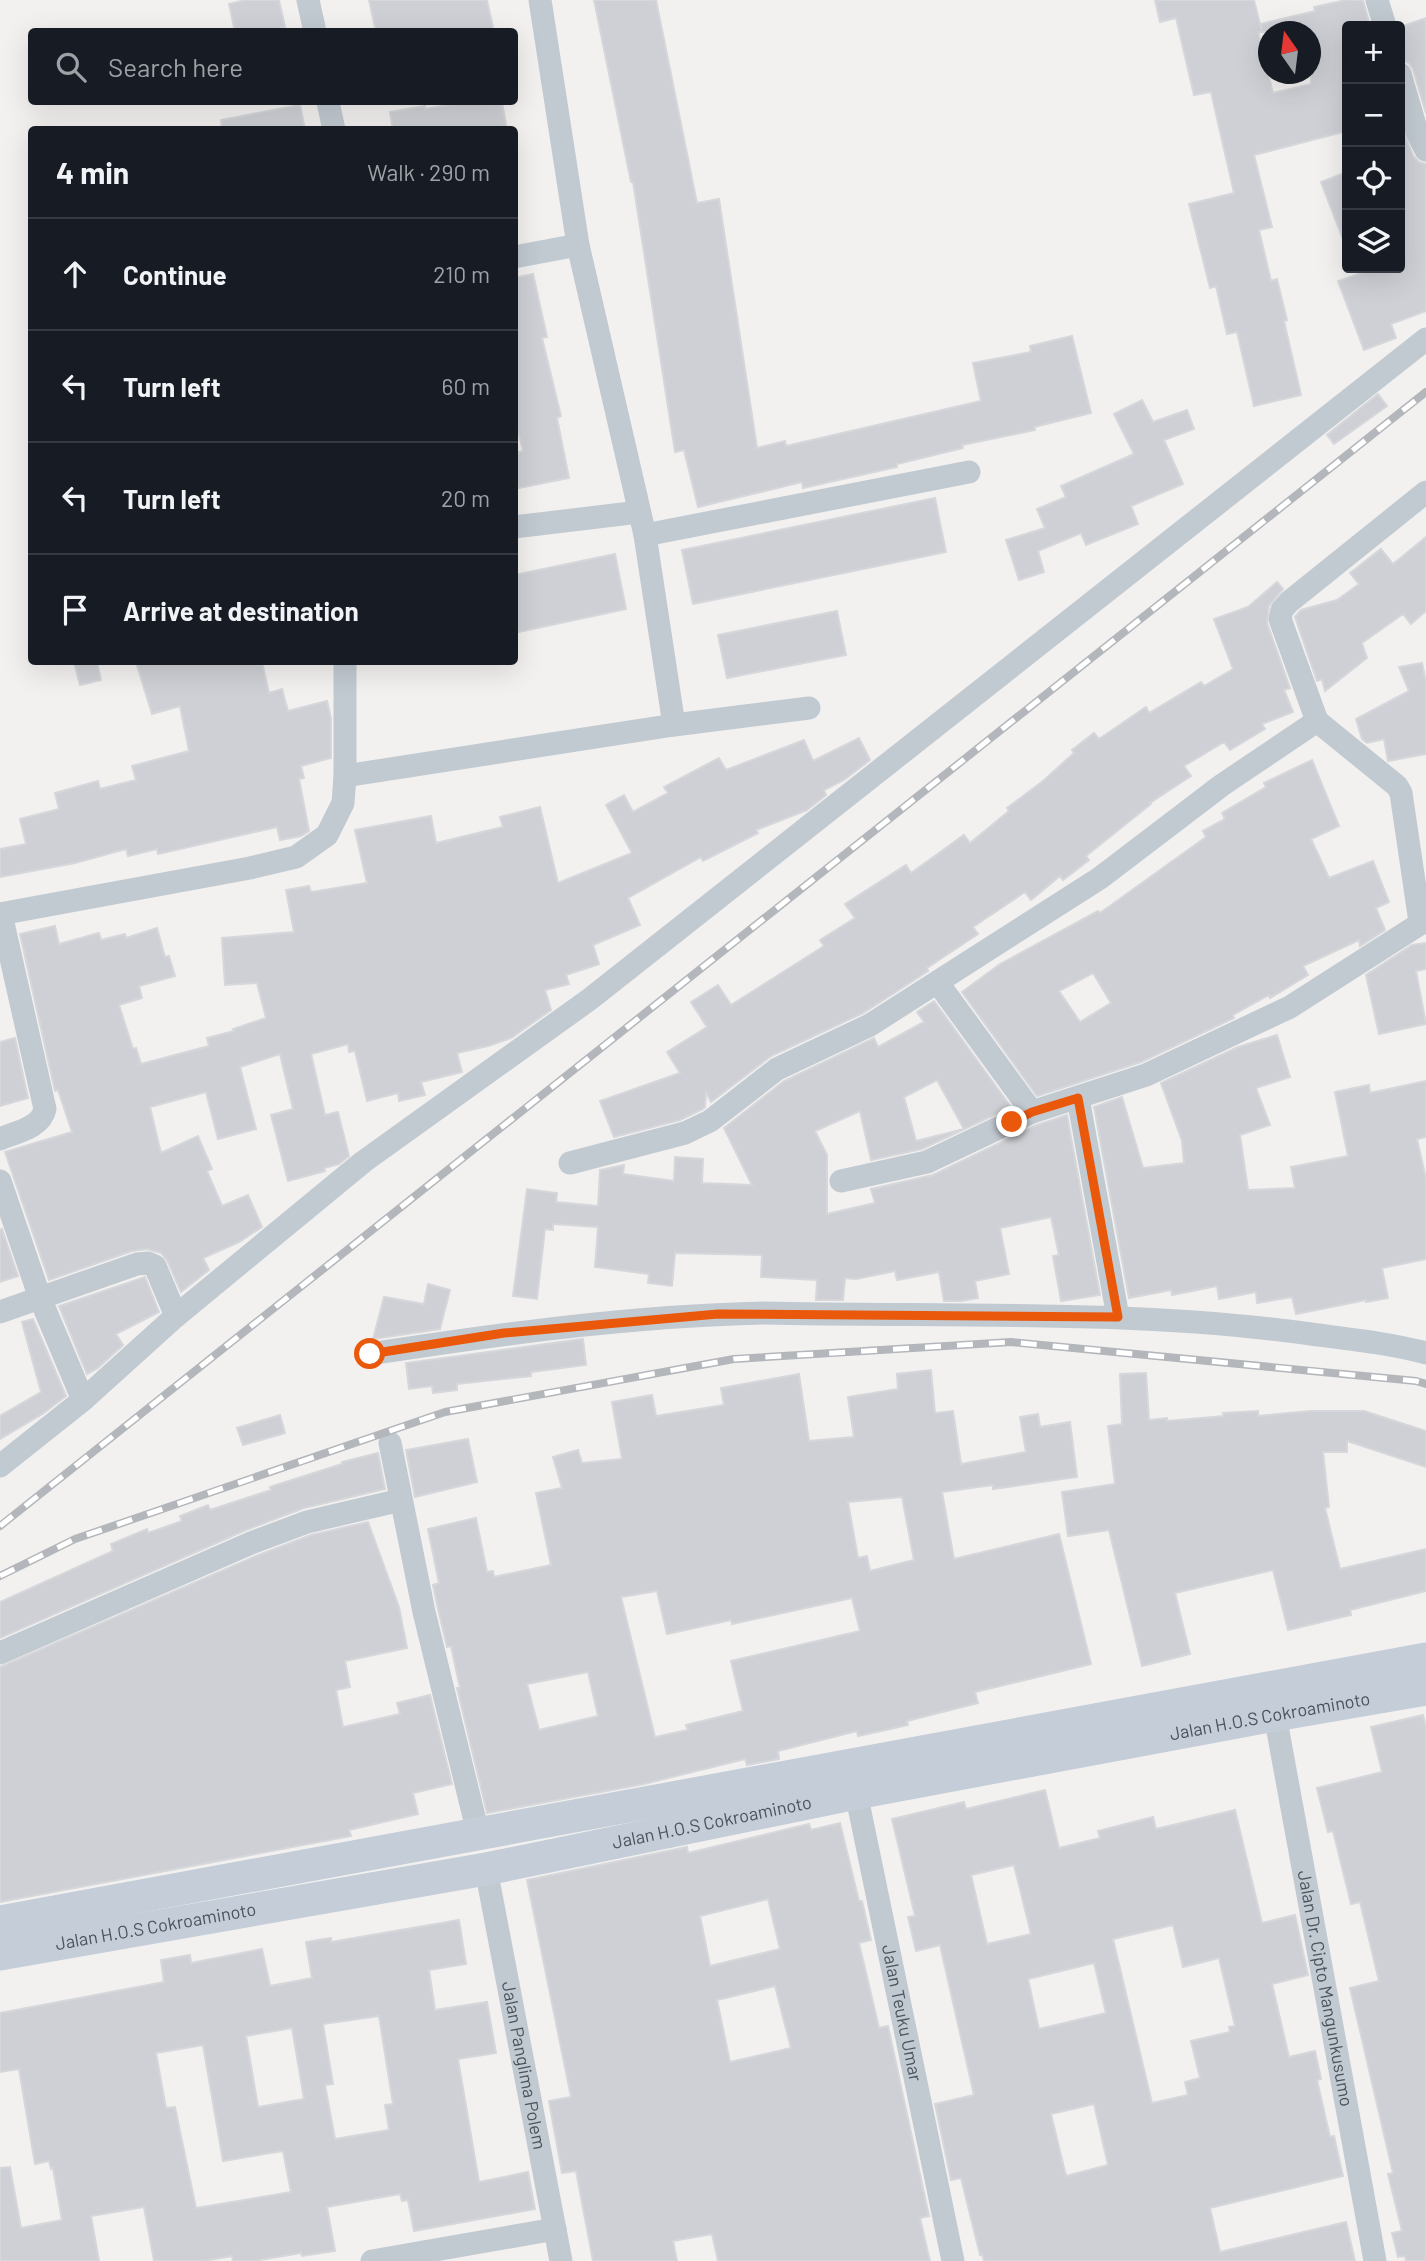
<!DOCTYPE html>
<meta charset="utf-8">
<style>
body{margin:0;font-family:Barlow,sans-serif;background:#242831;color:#f1f3f6}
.controls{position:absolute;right:21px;top:21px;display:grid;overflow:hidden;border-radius:7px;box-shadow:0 7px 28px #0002}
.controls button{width:63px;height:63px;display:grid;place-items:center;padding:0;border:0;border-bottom:2px solid #363941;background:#171b24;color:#f1f3f6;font:35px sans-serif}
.compass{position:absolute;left:1258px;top:21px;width:63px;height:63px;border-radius:50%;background:#171b24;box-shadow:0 7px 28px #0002;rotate:346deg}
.stop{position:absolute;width:21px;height:21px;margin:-16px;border:5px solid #ea580c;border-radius:50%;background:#fff}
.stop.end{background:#ea580c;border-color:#fff;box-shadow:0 2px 7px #0008}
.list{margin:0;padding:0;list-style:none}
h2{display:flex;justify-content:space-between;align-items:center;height:91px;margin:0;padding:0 28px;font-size:30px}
h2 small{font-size:23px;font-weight:400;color:#9ea1a6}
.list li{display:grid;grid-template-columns:46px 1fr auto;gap:21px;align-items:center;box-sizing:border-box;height:112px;padding:0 28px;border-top:2px solid #363941}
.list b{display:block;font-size:26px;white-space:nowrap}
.list em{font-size:23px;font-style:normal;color:#9ea1a6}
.icon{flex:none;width:38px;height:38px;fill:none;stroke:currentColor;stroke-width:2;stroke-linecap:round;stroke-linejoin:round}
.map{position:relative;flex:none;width:1426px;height:2261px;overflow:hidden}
.search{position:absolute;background:#171b24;box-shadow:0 7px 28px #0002;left:28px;top:28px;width:490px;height:77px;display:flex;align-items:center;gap:18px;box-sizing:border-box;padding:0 24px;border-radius:7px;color:#9ea1a6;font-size:26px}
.panel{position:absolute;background:#171b24;box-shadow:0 7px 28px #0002;left:28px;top:126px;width:490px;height:539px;border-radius:7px}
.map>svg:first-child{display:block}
</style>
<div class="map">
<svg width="1426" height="2261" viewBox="0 0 1426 2261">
<rect width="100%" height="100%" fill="#f3f1f0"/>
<path fill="#ced0d5" stroke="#d5d7db" stroke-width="2" fill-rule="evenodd" d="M245,0H279L285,27L264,32H235L229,4Z
M369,0H487L494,32H376Z
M594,0H656L697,203L719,199L757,448L785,441L786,446L981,401L973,363L1031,352L1030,346L1072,336L1091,413L1034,427L1035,430L962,445L963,448L897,464V467L803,488L802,482L698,507L684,450L675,452L633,182H631Z
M1155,0H1254L1262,32H1258L1273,93L1311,84V32H1262L1261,24L1315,11L1314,7L1346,0H1363L1370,26H1347V131L1254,155L1272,227L1259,230L1271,281L1277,279L1287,320L1284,321L1301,395L1254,406L1237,332L1227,334L1216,286L1210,288L1189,204L1234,193L1211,92L1194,95L1176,18L1160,22Z
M1426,18V113L1413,69L1409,63L1400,60V27Z
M466,102H502L507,130H393L390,112L425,106V109Z
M300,105L305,130H222L221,120Z
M1400,123L1413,156L1419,162L1426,164V311L1391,324L1396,338L1364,350L1338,281L1376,268H1400Z
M1347,172V246L1346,247L1321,182Z
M533,274L547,337L542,338L561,416L557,418L569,478L514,489V453L523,451L514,415V278Z
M1378,394L1387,406L1334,444L1327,435Z
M1142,400L1153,422L1187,410L1194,429L1164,440L1183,484L1131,506L1138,524L1086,545L1081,533L1038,551L1044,572L1019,580L1006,540L1045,528L1037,509L1066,497L1061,486L1134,454L1114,414Z
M935,498L946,552L693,604L682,550Z
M1426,537V611L1411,624L1403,614L1362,643L1367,658L1325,691L1322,679L1317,681L1295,617L1301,610L1337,600L1359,584L1350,573L1381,549L1393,564Z
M615,554L626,609L514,633V575Z
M1277,582L1283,589L1269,606L1267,623L1290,688L1284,690L1293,712L1262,724L1265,729L1230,750L1224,742L1184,766L1191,776L1150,803L1151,804L1086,856L1089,860L1063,880L1060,876L1031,900L1025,892L973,927L978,934L927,968L928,971L863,1013L771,1056L711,1102L706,1092L705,1107L703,1109L680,1120L614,1137L600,1101L680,1073L667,1052L707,1027L691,1002L718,985L731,1005L824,946L820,940L855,918L845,904L906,865L911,873L964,835L970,843L1009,811L1007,808L1043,781L1074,753L1072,750L1094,733L1099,739L1146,707L1149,713L1201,682L1204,686L1233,669L1214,619L1248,607Z
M837,611L846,655L727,678L718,635Z
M74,662H97L101,680L80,685Z
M136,662H262L269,693L282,689L288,711L327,701L331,718V758L301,766L304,778L299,779L309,831L301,836L280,840L277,827L158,854L157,849L128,856L126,849L75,863L0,877V849L26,844L20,819L59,809L55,793L98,781L100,789L136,780L132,766L189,751L180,706L152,714Z
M1422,663L1426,682V754L1388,761L1384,739L1367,743L1362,739L1356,719L1409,691L1399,667Z
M859,738L870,760L844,780L824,790L826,795L807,810L756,830L758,833L703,861L701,857L628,898L640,925L593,945L599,964L566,975L569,984L545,990L551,1010L511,1038L488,1046L457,1053L462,1072L421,1082L425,1095L399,1101L398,1093L367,1101L355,1051L349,1052L348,1044L311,1054L325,1115L338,1112L349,1156L339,1164L324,1168L325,1171L288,1181L271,1115L293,1109L280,1054L240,1067L256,1129L218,1139L206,1092L150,1107L161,1153L198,1136L212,1169L207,1171L222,1206L248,1195L262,1227L239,1242L203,1258L209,1270L181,1292L167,1260L161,1253L147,1249L132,1251L49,1280L5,1152L72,1132L58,1090L55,1091L20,934L55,926L59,944L99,933L101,940L125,934L126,938L157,928L165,957L169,956L175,976L139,986L142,998L119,1005L133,1049L136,1048L141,1064L209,1046L207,1038L234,1031L233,1029L266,1018L257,983L225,985L222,938L294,932L286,890L309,886L311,892L367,883L355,830L431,816L436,843L503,827L500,817L540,807L558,883L632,853L606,805L624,795L633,812L668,793L664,787L719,758L726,770L804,740L813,761Z
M1312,760L1339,826L1311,839L1329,878L1373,861L1389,902L1376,908L1385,930L1360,946L1359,940L1303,966L1308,975L1270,998L1269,995L1233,1015L1234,1018L1141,1062L1037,1096L962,992L1000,964L1098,911L1100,913L1206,837L1203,831L1225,819L1222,813L1266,787L1264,783ZM1093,973L1111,1003L1080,1022L1059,991Z
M1426,943V969L1416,971L1426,1024L1379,1034L1366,975L1412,945Z
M934,1001L1011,1107L922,1149L871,1160L860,1111L815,1131L827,1155V1214L875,1203L871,1189L933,1175L1037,1125L1067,1115L1100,1295L1061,1301L1053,1256L1059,1255L1051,1217L1000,1228L1009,1274L975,1281L978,1298L961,1301H944L939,1272L897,1280L895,1271L856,1279L845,1278L843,1300H816L817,1280L761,1277L762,1255L675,1253L672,1286L648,1283L649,1274L595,1267L598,1227L553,1224V1230L545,1229L537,1299L513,1296L527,1189L557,1193L556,1202L598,1206L600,1170L624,1165L623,1174L674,1181L675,1157L703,1159L702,1183L752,1185L724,1128L784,1081L874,1038L878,1047L924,1022L917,1012ZM937,1080L964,1129L916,1141L904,1097Z
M1277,1035L1290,1077L1256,1088L1270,1125L1240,1135L1248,1190L1295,1188L1291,1167L1348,1156L1335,1092L1369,1085L1370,1093L1426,1081V1137L1417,1139L1426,1179V1259L1382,1268L1388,1298L1366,1302V1300L1296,1314L1292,1297L1257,1303L1256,1292L1219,1299L1217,1286L1172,1295L1171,1290L1129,1298L1094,1107L1122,1097L1143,1168L1184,1163L1182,1141L1161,1083L1238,1047Z
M15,1038L28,1098L0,1106V1042Z
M2,1229L18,1276L0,1282V1230Z
M145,1277L159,1312L116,1334L123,1345L98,1368L87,1374L59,1306Z
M428,1284L450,1290L440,1329L373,1339L384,1297L424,1304Z
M33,1319L66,1396L44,1413L0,1439V1416L41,1392L22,1322Z
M583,1339L586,1365L531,1372V1376L457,1384V1390L433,1393L432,1386L409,1389L406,1363Z
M931,1370L935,1413L953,1411L961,1464L1026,1452L1020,1417L1038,1414L1040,1427L1070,1422L1077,1477L993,1489V1485L942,1492L954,1559L1059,1534L1091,1664L975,1692L978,1703L907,1721L908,1725L858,1736L857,1731L778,1751L779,1759L747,1765L745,1759L644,1784L487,1813L457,1688H460L451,1646L447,1647L438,1609L433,1585L439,1583L428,1529L476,1518L487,1572L493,1571L494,1577L551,1565L536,1493L562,1488L553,1457L578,1450L582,1463L622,1459L612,1402L652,1395L656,1416L724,1405L721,1388L799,1374L809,1441L854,1437L848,1397L898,1389L897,1374ZM902,1497L914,1560L870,1571L867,1556L858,1558L848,1502ZM657,1591L667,1634L731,1620L732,1624L852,1598L860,1631L731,1661L743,1711L686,1725L688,1730L655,1737L621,1597ZM588,1672L598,1716L539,1730L527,1684Z
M1146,1373L1149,1420L1167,1418V1421L1224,1416L1223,1413L1258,1411V1416L1311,1411H1364L1426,1431V1467L1347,1441V1452H1323L1329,1507L1325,1508L1340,1569L1426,1549V1591L1350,1610L1351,1615L1288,1630L1273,1570L1175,1593L1190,1654L1142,1666L1109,1530L1068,1536L1062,1492L1115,1484L1108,1426L1122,1424L1120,1374Z
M280,1415L285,1433L243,1445L237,1428Z
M468,1439L477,1482L415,1497L406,1450Z
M378,1453L385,1489L304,1508L246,1530L0,1638V1602L113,1551L111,1544L147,1529L148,1533L182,1521L180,1516L208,1505L210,1510L271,1490L270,1487L342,1464V1462Z
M368,1522L399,1607L407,1648L345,1661L350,1687L336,1690L343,1727L400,1714L397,1703L430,1695L452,1784L413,1793L418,1814L349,1830L351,1836L0,1902V1667L256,1556L311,1535Z
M1423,1715L1426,1728V2261H1406L1405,2256L1398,2257L1392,2233L1402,2231L1388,2174L1393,2173L1350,1988L1379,1981L1360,1902L1351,1904L1333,1831L1328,1832L1317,1788L1382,1772L1371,1727Z
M1045,1790L1059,1848L1100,1838L1098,1831L1153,1817L1156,1829L1235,1810L1262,1923L1295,1915L1308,1975L1272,1984L1289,2057L1315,2051L1321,2079L1317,2080L1330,2137L1334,2136L1343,2176L1210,2208L1220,2252L1346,2222L1355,2261H984L982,2254L980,2255L961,2178L951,2180L935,2104L974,2095L940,1945L916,1951L908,1917L915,1916L892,1819L964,1802L966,1809ZM1014,1865L1031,1934L987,1944L971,1875ZM1173,1925L1183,1967L1219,1958L1235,2026L1229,2027L1230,2032L1191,2041L1200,2078L1185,2082L1188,2095L1152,2103L1113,1939ZM1094,1963L1106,2013L1039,2029L1028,1979ZM1094,2104L1108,2165L1066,2176L1051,2114Z
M840,1823L859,1901H862L871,1940L859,1943L879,2028L888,2026L929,2216L920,2218L930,2261H718L712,2234L673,2241L677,2261H593L576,2171L562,2173L549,2101L571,2097L527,1880L687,1847L688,1853L809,1824L811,1830ZM768,1899L780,1949L710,1966L700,1916ZM775,1986L791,2048L730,2062L717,2000Z
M459,1920L466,1964L429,1970L435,2010L487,2002L496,2053L458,2059L479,2182L528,2172L535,2209L414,2231L408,2200L402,2201L400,2194L327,2207L335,2251L302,2256L301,2253L254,2261H233L232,2256L204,2261H154L144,2207L91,2216L99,2261H0V2168L10,2167L21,2228L62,2220L53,2168L51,2169L49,2161L35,2164L19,2069L0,2072V2013L164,1982L161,1960L190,1955L191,1963L262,1949L270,1986L312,1978L306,1942L331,1938V1942ZM379,2016L393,2104L385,2105L389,2130L335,2139L325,2085L333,2084L323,2024ZM292,2028L304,2099L258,2107L246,2036ZM203,2045L223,2161L283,2151L291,2192L196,2208L175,2107L166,2108L156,2053Z"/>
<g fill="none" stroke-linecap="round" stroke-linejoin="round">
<g stroke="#c2cad1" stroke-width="23">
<path d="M308,0L315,32"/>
<path d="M540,0L578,245L645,535L674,725"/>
<path d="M1377,0L1385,26"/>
<path d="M1400,74L1417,132L1426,150"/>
<path d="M328,102L334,130"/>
<path d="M514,257L578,245"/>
<path d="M514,527L639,512"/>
<path d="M645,535L969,472"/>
<path d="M345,776L674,725L809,708"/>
<path d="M0,914L250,868L296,857L327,835L343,803L345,776V662"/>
<path d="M1420,922L1401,793L1397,786L1317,721L1280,619L1282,610L1289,602L1426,492"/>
<path d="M938,983L1032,1112"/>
<path d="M1078,1098L1118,1317"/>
<path d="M0,1139C16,1132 41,1128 45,1109L1,914"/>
<path d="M570,1163L685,1133L710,1121L777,1069L870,1025L1100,878L1222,785L1317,721"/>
<path d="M0,1181L40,1298L83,1400"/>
<path d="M841,1181L927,1162L1032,1112L1146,1075L1290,1007L1426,920"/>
<path d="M0,1312L137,1264L148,1263L155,1266L176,1316"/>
<path d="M370,1354C500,1334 631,1316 763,1313C945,1317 1129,1309 1311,1334C1349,1339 1388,1343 1426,1353"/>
<path d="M390,1443L424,1612L478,1833"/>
<path d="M0,1466L83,1400L176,1316L363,1162L590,999L1426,339"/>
<path d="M0,1653L251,1543L307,1522L401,1500"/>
<path id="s1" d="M1275,1715L1375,2261"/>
<path id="s2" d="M853,1778L953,2261"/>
<path id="s3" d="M486,1869L561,2261"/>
<path d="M372,2261L555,2229"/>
</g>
<g stroke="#c4cdd8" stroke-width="33">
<path d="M0,1922L1426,1659"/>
<path id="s4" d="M0,1954L486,1869L856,1793L1275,1715L1426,1689"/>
</g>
<defs>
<path id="rail" d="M0,1526L1426,392
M0,1576L75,1539L445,1412L734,1359L1011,1342L1416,1381L1426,1384"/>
</defs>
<use href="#rail" stroke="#b3b6ba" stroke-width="8"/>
<use href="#rail" stroke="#fff" stroke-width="5" stroke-dasharray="16" stroke-linecap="butt"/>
</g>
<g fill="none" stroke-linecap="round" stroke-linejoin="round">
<path stroke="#ea580c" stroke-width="9" d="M370,1354L504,1333L718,1314L1118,1317L1078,1098L1032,1112L1012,1122"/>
</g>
<g text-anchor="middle" stroke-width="7" stroke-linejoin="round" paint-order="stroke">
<g font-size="18" fill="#49535d" stroke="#fff">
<text dy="6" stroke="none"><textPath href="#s4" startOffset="1292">Jalan H.O.S Cokroaminoto</textPath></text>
<text dy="6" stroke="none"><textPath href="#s4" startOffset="724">Jalan H.O.S Cokroaminoto</textPath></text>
<text dy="6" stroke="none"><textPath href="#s4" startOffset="158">Jalan H.O.S Cokroaminoto</textPath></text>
<text dy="6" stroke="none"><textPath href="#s1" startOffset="278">Jalan Dr. Cipto Mangunkusumo</textPath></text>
<text dy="6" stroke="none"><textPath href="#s2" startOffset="240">Jalan Teuku Umar</textPath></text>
<text dy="6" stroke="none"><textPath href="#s3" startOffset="200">Jalan Panglima Polem</textPath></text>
</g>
</g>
</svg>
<div class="controls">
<button>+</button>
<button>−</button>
<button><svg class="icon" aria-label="locate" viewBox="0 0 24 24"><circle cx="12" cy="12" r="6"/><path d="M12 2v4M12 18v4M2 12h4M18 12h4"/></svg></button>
<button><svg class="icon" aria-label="layers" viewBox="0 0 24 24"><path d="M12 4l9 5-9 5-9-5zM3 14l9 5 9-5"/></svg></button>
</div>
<svg class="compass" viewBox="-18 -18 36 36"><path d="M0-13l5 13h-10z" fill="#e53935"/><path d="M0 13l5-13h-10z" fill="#9ea1a6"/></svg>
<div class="stop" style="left:370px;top:1354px"></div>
<div class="stop end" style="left:1012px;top:1122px"></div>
<div class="search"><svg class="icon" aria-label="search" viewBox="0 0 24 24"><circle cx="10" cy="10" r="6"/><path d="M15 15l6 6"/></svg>Search here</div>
<section class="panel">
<h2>4 min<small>Walk · 290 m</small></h2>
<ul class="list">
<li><svg class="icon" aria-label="ahead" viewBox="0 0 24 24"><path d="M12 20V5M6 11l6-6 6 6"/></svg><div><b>Continue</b></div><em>210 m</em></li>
<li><svg class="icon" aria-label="left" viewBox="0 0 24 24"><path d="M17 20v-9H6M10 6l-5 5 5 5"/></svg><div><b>Turn left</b></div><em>60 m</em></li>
<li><svg class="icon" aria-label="left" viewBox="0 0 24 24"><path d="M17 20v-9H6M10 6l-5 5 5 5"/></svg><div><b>Turn left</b></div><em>20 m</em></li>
<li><svg class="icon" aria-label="arrive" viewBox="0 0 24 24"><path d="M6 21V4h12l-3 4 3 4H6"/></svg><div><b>Arrive at destination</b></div></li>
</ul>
</section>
</div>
